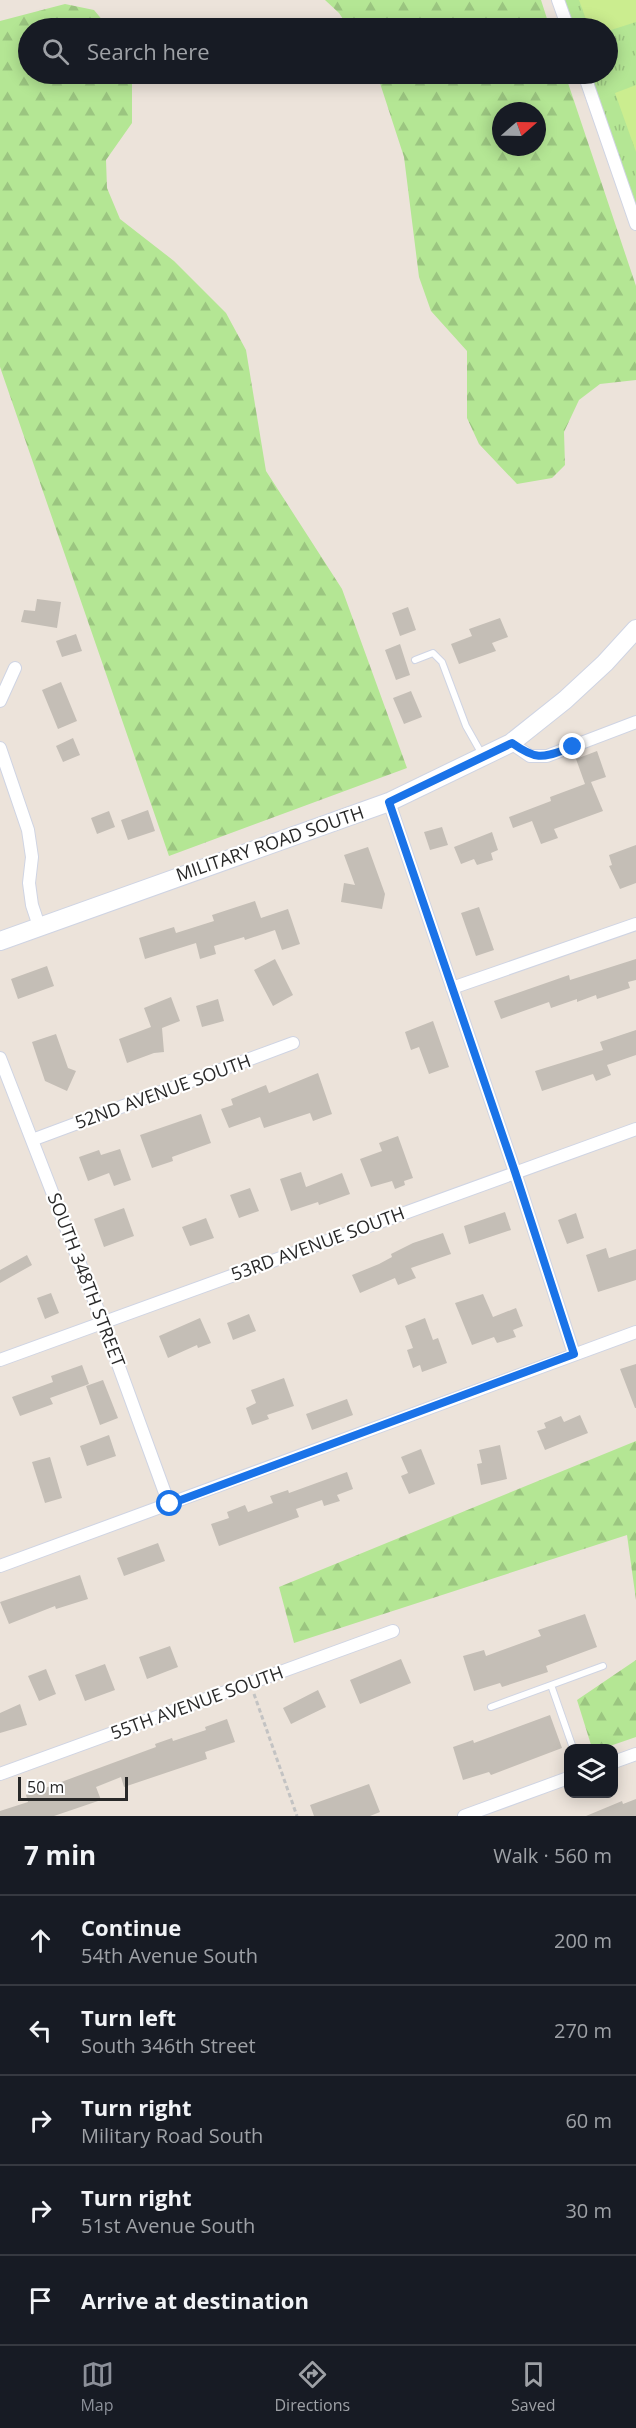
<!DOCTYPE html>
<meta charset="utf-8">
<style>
body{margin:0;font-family:"Open Sans",sans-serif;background:#242831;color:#f1f3f6}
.controls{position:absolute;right:18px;bottom:18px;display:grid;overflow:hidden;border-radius:12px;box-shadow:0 3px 15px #0003}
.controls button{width:54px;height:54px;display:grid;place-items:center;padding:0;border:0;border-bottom:2px solid #363941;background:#171b24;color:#f1f3f6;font:30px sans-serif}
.compass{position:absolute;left:492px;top:102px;width:54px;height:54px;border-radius:50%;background:#171b24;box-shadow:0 3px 15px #0003;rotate:70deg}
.scale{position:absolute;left:18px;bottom:15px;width:110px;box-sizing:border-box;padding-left:6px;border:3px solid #292929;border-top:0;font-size:16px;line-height:21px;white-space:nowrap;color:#292929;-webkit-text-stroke:4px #fff;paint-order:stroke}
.stop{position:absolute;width:18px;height:18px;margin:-14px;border:4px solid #1a73e8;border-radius:50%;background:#fff}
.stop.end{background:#1a73e8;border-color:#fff;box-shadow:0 2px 6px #0008}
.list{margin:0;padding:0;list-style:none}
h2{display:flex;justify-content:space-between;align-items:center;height:78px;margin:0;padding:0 24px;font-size:26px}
h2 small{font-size:20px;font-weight:400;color:#9ea1a6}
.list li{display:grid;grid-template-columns:39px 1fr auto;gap:18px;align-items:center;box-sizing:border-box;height:90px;padding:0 24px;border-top:2px solid #363941}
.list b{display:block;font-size:22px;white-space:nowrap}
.list p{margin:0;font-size:20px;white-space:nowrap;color:#9ea1a6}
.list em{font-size:20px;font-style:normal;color:#9ea1a6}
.icon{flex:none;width:33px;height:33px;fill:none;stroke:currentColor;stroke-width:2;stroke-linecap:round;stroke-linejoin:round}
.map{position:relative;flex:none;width:636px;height:1816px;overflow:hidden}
.search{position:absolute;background:#171b24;box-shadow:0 3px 15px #0003;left:18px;right:18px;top:18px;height:66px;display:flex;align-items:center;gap:15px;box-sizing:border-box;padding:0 21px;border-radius:33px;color:#9ea1a6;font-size:22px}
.sheet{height:528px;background:#171b24}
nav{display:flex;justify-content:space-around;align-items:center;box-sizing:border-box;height:84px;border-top:2px solid #363941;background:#171b24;font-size:16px;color:#9ea1a6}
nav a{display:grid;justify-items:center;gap:3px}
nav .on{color:#8c9099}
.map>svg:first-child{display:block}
</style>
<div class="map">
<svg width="636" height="1816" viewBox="0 0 636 1816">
<defs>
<pattern id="forest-firs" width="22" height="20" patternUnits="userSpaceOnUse" patternTransform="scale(1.5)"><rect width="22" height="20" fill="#b4e694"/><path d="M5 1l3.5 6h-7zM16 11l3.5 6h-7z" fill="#9bc580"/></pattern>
<pattern id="park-tufts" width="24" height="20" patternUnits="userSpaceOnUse" patternTransform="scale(1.5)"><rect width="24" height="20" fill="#b4e694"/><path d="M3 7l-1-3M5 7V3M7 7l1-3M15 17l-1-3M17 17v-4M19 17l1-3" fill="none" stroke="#9bc580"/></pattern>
</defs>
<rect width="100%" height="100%" fill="#ece3da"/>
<path fill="url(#forest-firs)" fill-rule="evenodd" d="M325,0H541L550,28H349L339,13Z
M65,4L94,10L109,28H28V74H132V123L106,160L107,188L120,219L174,261L226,313L246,350L266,471L342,589L407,768L169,856L0,367V21Z
M377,74H565L636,286V380L600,384L579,400L564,432L565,465L552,478L517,484L479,444L467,418V351L431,311L419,277L404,157ZM501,111H537V147H501Z
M636,1441V1600L627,1535L294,1643L279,1587Z
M636,1660V1737L604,1748H592L577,1700Z"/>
<path fill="url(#park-tufts)" d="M558,0H636V224L584,74H608V28H568Z"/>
<path fill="#cbed8f" d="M579,0H636V22L608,31V28H589Z
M636,85V152L615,93Z"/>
<path fill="#c4beb6" d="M37,599L61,602L57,628L21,622L24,610L35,611Z
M408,607L416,630L400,636L392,613Z
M500,618L508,637L492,643L496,651L459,664L451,644L472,636L469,629Z
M76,634L82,651L62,657L56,641Z
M400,644L410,675L396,680L385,650Z
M61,682L77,721L58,729L42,690Z
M411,691L422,717L404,724L393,698Z
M73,738L80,755L63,762L56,746Z
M597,751L606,777L591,782L603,811L554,829L558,838L541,844L532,821L513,828L509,817L551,801L550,797L585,784L576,759Z
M148,810L155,831L128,840L121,820Z
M109,811L115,827L97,834L91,818Z
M442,827L448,845L430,850L424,832Z
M492,832L498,850L491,853L493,860L477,865L474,859L461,864L454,847Z
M636,845V883L620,889L609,866L612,865L609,855Z
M368,847L385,894L382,909L341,902L344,883L355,885L344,855Z
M255,901L261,918L288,909L300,944L282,950L275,930L245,940L244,937L214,946L216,954L200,959L196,943L145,959L139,938L174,927L176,933L214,921L212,915Z
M479,907L494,950L476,956L461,913Z
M275,959L293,995L273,1006L254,970Z
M636,959V980L628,982L630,988L597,999L596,995L577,1002V999L551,1008L549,1002L501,1019L494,1001L569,975L570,980Z
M47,966L54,986L18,999L11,979Z
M171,997L180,1021L162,1028L164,1052L154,1053L127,1063L119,1039L151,1027L144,1008Z
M218,999L224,1021L202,1027L196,1006Z
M433,1021L449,1067L429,1074L419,1047L411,1050L405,1032Z
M636,1030V1055L607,1065L611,1075L596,1081L593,1074L542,1091L535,1071L603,1050L600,1042Z
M56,1034L68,1068L76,1071L67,1091L45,1081L32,1042Z
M318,1073L332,1114L313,1121L310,1113L264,1128L260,1117L229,1128L221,1109L233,1105L231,1099L266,1085L269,1093Z
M201,1114L211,1143L172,1157L173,1161L152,1168L140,1135Z
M398,1136L413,1178L404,1181L405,1185L395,1189L392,1181L371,1187L360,1159L382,1151L379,1143Z
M120,1149L131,1180L114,1186L109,1173L88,1181L79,1157L99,1150L101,1155Z
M301,1172L306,1187L342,1173L350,1194L319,1205L318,1202L291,1211L280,1179Z
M250,1188L259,1211L239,1218L230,1195Z
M124,1208L134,1236L104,1247L94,1219Z
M505,1212L511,1230L469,1244L464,1226Z
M576,1213L584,1238L567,1244L558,1220Z
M206,1218L214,1238L190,1246L182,1227Z
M443,1233L451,1254L411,1268L416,1278L398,1285L395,1278L360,1293L352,1275L379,1264L392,1257L391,1254L413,1243Z
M606,1248L609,1258L636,1249V1280L598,1292L586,1255Z
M27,1255L32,1265L0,1283V1270Z
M51,1293L59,1313L45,1319L37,1298Z
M483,1294L493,1317L516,1308L523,1326L513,1330L516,1337L497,1343L494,1337L472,1345L455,1303Z
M249,1314L256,1331L233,1340L227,1323Z
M200,1318L211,1343L198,1348L197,1345L168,1358L159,1336Z
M425,1318L433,1340L438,1338L447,1363L422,1372L420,1365L413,1368L407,1350L413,1348L405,1326Z
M636,1364V1408H635L620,1369Z
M82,1365L89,1384L50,1398L53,1404L20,1416L12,1397L53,1382L51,1376Z
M284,1378L294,1406L267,1415L269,1419L252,1425L246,1408L256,1403L251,1390Z
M103,1380L118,1418L100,1425L86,1386Z
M347,1399L353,1415L312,1430L306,1414Z
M580,1415L588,1433L545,1450L537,1431L546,1428L544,1423L561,1416L564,1422Z
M109,1435L116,1456L87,1466L80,1446Z
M500,1445L507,1479L481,1485L477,1464L482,1463L479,1450Z
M421,1449L435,1484L409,1494L401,1476L408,1473L401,1457Z
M50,1457L62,1498L45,1503L32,1462Z
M347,1472L353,1489L337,1495L340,1501L324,1506L322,1500L296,1509L299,1517L219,1546L211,1524L229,1518L227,1512L245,1505L248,1512L273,1503L270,1496L288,1490L289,1493Z
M158,1543L165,1561L124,1576L117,1558Z
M80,1575L88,1599L56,1609L55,1606L9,1624L0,1602Z
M585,1614L597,1647L546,1666L548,1672L502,1687L500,1683L474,1691L463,1656L484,1650L486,1656L541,1636L538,1630Z
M170,1646L178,1667L147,1679L139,1657Z
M401,1659L411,1683L360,1704L350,1680Z
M105,1664L115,1690L85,1701L75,1675Z
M46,1669L56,1694L39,1701L28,1676Z
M318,1690L326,1707L291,1724L283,1708Z
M20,1704L27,1725L0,1733V1713Z
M550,1715L562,1748L491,1775L489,1772L463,1780L453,1747L473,1740L474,1743Z
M227,1719L235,1742L205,1752L207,1759L124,1787L121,1777L96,1787L101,1800L54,1816H0V1811L28,1802L26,1795L156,1747L155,1744L172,1738L173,1741L206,1730L205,1727Z
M369,1784L380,1812L370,1816H314L310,1805Z
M636,1799V1816H586L622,1801L623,1804Z"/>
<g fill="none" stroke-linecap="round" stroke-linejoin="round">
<defs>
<path id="lane" d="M415,660L433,653L442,662L466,726L483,756
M551,1685L573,1748
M491,1707L603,1666"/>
<path id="street" d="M558,0L568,28
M584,74L636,224
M0,701L15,668
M511,743L530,756H547L636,722
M0,748L28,830L32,857L29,883L32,905L39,926
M389,802L515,1172L574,1354
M452,988L636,924
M0,1058L103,1323L169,1504
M32,1140L293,1043
M0,1360L636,1129
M0,1566L636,1332
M614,1762L636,1754
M0,1774L393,1631
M464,1816L568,1778"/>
<path id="secondary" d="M0,941L389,802L511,743L565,700L605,663L636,629"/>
</defs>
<use href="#lane" stroke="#cfd4e3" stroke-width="8"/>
<use href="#street" stroke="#cfd4e3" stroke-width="14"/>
<use href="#secondary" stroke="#cfd4e3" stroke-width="20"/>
<path stroke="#c3c3c3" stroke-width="3" stroke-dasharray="4.5 3" stroke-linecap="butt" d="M254,1694L297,1816"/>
<use href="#lane" stroke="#fff" stroke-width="6"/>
<use href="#street" stroke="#fff" stroke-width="12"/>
<use href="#secondary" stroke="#fff" stroke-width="18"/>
</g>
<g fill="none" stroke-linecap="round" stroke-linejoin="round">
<path stroke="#1a73e8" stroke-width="8" d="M170,1504L574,1354L515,1172L389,802L512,743C539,762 543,757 573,747"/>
</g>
<g text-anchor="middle" stroke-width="4.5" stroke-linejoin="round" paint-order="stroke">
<g font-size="18" fill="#292929" stroke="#fff">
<text transform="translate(270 844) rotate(-19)" y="6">MILITARY ROAD SOUTH</text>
<text transform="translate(163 1092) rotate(-20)" y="6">52ND AVENUE SOUTH</text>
<text transform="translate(318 1244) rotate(-20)" y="6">53RD AVENUE SOUTH</text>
<text transform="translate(86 1280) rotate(69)" y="6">SOUTH 348TH STREET</text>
<text transform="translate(197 1703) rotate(-20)" y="6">55TH AVENUE SOUTH</text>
</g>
</g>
</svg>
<div class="controls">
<button><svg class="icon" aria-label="layers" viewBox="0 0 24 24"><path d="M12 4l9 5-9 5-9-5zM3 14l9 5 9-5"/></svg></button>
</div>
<svg class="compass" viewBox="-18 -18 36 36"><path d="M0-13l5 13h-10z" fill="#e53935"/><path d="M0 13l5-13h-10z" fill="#9ea1a6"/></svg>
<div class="scale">50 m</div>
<div class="stop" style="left:170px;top:1504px"></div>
<div class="stop end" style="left:573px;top:747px"></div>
<div class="search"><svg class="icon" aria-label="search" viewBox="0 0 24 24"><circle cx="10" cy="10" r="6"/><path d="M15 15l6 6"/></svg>Search here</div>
</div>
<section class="sheet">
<h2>7 min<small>Walk · 560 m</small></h2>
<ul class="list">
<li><svg class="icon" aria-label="ahead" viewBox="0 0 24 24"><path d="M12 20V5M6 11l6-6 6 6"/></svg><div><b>Continue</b><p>54th Avenue South</p></div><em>200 m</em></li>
<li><svg class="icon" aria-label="left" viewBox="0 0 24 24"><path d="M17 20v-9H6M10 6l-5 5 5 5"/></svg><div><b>Turn left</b><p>South 346th Street</p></div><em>270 m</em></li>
<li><svg class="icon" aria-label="right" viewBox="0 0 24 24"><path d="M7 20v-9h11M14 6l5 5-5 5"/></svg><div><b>Turn right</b><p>Military Road South</p></div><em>60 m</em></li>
<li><svg class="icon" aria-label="right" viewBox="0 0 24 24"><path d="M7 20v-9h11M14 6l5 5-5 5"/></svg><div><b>Turn right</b><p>51st Avenue South</p></div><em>30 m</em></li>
<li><svg class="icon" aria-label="arrive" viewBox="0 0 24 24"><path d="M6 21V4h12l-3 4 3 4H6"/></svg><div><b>Arrive at destination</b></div></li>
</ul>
</section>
<nav>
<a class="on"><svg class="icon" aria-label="map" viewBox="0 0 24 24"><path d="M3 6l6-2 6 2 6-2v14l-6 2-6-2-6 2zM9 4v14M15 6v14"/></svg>Map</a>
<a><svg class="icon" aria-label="directions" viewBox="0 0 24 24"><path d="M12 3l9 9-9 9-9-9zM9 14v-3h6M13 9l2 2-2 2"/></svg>Directions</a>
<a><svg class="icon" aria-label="saved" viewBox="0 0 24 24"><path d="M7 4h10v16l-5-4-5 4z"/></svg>Saved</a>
</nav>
